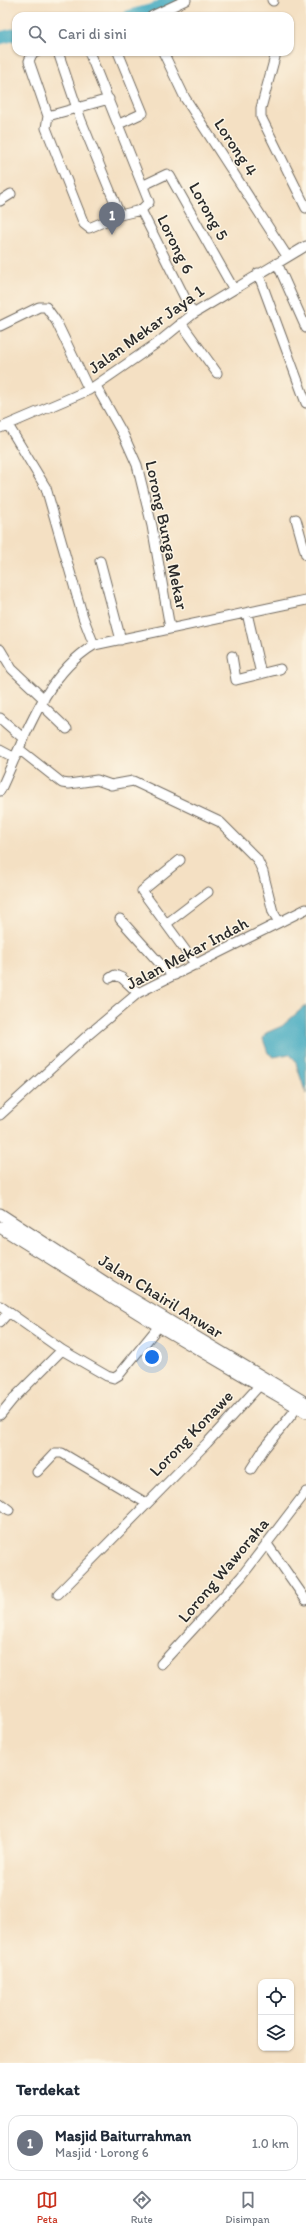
<!DOCTYPE html>
<html lang="id">
<meta charset="utf-8">
<style>
body{margin:0;font-family:Itim,sans-serif;background:#f2f2f3;color:#1f2937}
.controls{position:absolute;right:12px;bottom:12px;display:grid;overflow:hidden;border-radius:8px;box-shadow:0 1px 3px #0004}
.controls button{width:36px;height:36px;display:grid;place-items:center;padding:0;border:0;border-bottom:1px solid #e0e1e3;background:#fff;color:#1f2937;font:20px sans-serif}
.you{position:absolute;left:152px;top:1357px;width:14px;height:14px;margin:-10px;border:3px solid #fff;border-radius:50%;background:#1a73e8;box-shadow:0 0 0 6px #1a73e833}
.badge{display:grid;place-items:center;width:26px;height:26px;border-radius:50%;background:#c8321e;color:#fff;font-size:13px;font-weight:700}
.pin{position:absolute;translate:-50% -33px;filter:drop-shadow(0 1px 2px #0008)}
.pin::after{content:'';position:absolute;top:21px;width:14px;height:12px;background:inherit;clip-path:polygon(0 0,100% 0,50% 100%)}
.list{margin:0;padding:0;list-style:none}
h2{display:flex;justify-content:space-between;align-items:center;height:52px;margin:0;padding:0 16px;font-size:17px}
h2 small{font-size:13px;font-weight:400;color:#747a83}
.list li{display:grid;grid-template-columns:26px 1fr auto;gap:12px;align-items:center;box-sizing:border-box;height:56px;margin:0 8px 8px;padding:0 8px;border:1px solid #e0e1e3;border-radius:12px}
.list b{display:block;font-size:15px;white-space:nowrap}
.list p{margin:0;font-size:13px;white-space:nowrap;color:#747a83}
.list em{font-size:13px;font-style:normal;color:#747a83}
.icon{flex:none;width:22px;height:22px;fill:none;stroke:currentColor;stroke-width:2;stroke-linecap:round;stroke-linejoin:round}
.map{position:relative;flex:none;width:306px;height:2063px;overflow:hidden}
.search{position:absolute;background:#fff;box-shadow:0 1px 3px #0004;left:12px;right:12px;top:12px;height:44px;display:flex;align-items:center;gap:10px;box-sizing:border-box;padding:0 14px;border-radius:12px;color:#747a83;font-size:15px}
.sheet{height:116px;background:#fff}
nav{display:flex;justify-content:space-around;align-items:center;box-sizing:border-box;height:56px;border-top:1px solid #e0e1e3;background:#fff;font-size:11px;color:#747a83}
nav a{display:grid;justify-items:center;gap:2px}
nav .on{color:#c8321e}
.map>svg:first-child{display:block}
</style>
<div class="map">
<svg width="306" height="2063" viewBox="0 0 306 2063">
<rect width="100%" height="100%" fill="#fcf5e5"/>
<filter id="ink" filterUnits="userSpaceOnUse"><feTurbulence type="fractalNoise" baseFrequency=".025" numOctaves="2"/><feDisplacementMap in="SourceGraphic" scale="8" xChannelSelector="R" yChannelSelector="G"/><feConvolveMatrix kernelMatrix="1 2 1 2 8 2 1 2 1" color-interpolation-filters="sRGB"/></filter>
<filter id="wash" filterUnits="userSpaceOnUse"><feTurbulence type="fractalNoise" baseFrequency=".012" numOctaves="4" result="noise"/><feDisplacementMap in="SourceGraphic" scale="16" xChannelSelector="R" yChannelSelector="G"/><feGaussianBlur stdDeviation="0.9" result="paint"/><feColorMatrix in="noise" values="0 0 0 0 0 0 0 0 0 0 0 0 0 0 0 0 0 1.4 0 .05"/><feComposite in="paint" operator="in"/></filter>
<g filter="url(#wash)">
<rect width="100%" height="100%" fill="#f4e0c3"/>
<path fill="#40a9c0" stroke="#366a76" d="M306,1005V1094L295,1060L289,1054L274,1057L268,1053L263,1039L266,1033L282,1026Z"/>
<g fill="none" stroke-linecap="round" stroke-linejoin="round">
<path stroke="#40a9c0" stroke-width="13" d="M130,16L153,10L173,0
M0,38L16,34"/>
</g>
</g>
<g filter="url(#ink)">
<g fill="none" stroke-linecap="round" stroke-linejoin="round">
<defs>
<path id="minor" d="M272,0L273,1
M152,16L186,0
M37,52L32,54L29,61L48,116L46,128L84,224L89,228L120,215L141,210L149,202L89,52
M58,52L81,120L120,215
M118,52L143,113L119,124
M163,52L185,98L287,256
M275,57L261,108V117L306,208
M48,116L109,99
M144,185L167,174L170,176L233,288
M0,201L11,194
M141,210L193,314
M277,263L306,328
M258,273L306,403
M181,323L217,373
M0,326L39,307H46L56,321L89,390
M96,386L124,436L137,465L152,526L170,628
M8,425L46,488L83,617L94,645
M0,428L89,390L160,341L193,314L306,246
M296,519L306,555
M100,561L121,640
M247,613L261,674
M0,649L12,669L44,699
M232,656L236,680L280,669
M41,704L67,729
M0,718L24,739
M19,749L62,783L69,784L97,780L111,785L133,781L220,822L257,859L263,872L273,912L279,922
M0,750L15,758
M0,791C24,740 44,675 94,645L306,600
M180,860L142,891L196,965
M120,919L162,966L175,975
M166,924L208,892
M110,978L115,975L122,978L138,993
M0,1115L88,1035L138,993L306,909
M0,1306L62,1350L107,1376L114,1378L119,1375L159,1326
M0,1322L9,1312
M0,1415L13,1399L62,1350
M251,1469L264,1449L297,1408
M37,1472L55,1453H62L146,1503
M0,1503L9,1510
M267,1544L306,1600
M58,1594L207,1443L259,1386
M161,1664L241,1577L306,1492"/>
<path id="major" d="M0,1214L109,1285L306,1403
M0,1227L159,1326L306,1412"/>
</defs>
<use href="#minor" stroke="#716a60" stroke-width="11"/>
<use href="#major" stroke="#716a60" stroke-width="13"/>
<use href="#minor" stroke="#fff" stroke-width="9"/>
<use href="#major" stroke="#fff" stroke-width="11"/>
</g>
</g>
<g text-anchor="middle" stroke-width="3" stroke-linejoin="round" paint-order="stroke">
<g font-size="17" fill="#2b2b2b" stroke="#fcf5e5">
<text transform="translate(236 147) rotate(57)" y="6">Lorong 4</text>
<text transform="translate(209 211) rotate(61)" y="6">Lorong 5</text>
<text transform="translate(176 244) rotate(64)" y="6">Lorong 6</text>
<text transform="translate(146 329) rotate(-36)" y="6">Jalan Mekar Jaya 1</text>
<text transform="translate(167 535) rotate(78)" y="6">Lorong Bunga Mekar</text>
<text transform="translate(187 953) rotate(-28)" y="6">Jalan Mekar Indah</text>
<text transform="translate(161 1296) rotate(32)" y="6">Jalan Chairil Anwar</text>
<text transform="translate(191 1433) rotate(-46)" y="6">Lorong Konawe</text>
<text transform="translate(223 1570) rotate(-50)" y="6">Lorong Waworaha</text>
</g>
</g>
</svg>
<div class="controls">
<button><svg class="icon" aria-label="locate" viewBox="0 0 24 24"><circle cx="12" cy="12" r="6"/><path d="M12 2v4M12 18v4M2 12h4M18 12h4"/></svg></button>
<button><svg class="icon" aria-label="layers" viewBox="0 0 24 24"><path d="M12 4l9 5-9 5-9-5zM3 14l9 5 9-5"/></svg></button>
</div>
<div class="you"></div>
<div class="pin badge" style="left:112px;top:235px;background:#6b7280">1</div>
<div class="search"><svg class="icon" aria-label="search" viewBox="0 0 24 24"><circle cx="10" cy="10" r="6"/><path d="M15 15l6 6"/></svg>Cari di sini</div>
</div>
<section class="sheet">
<h2>Terdekat<small></small></h2>
<ul class="list">
<li><span class="badge" style="background:#6b7280">1</span><div><b>Masjid Baiturrahman</b><p>Masjid · Lorong 6</p></div><em>1.0 km</em></li>
</ul>
</section>
<nav>
<a class="on"><svg class="icon" aria-label="map" viewBox="0 0 24 24"><path d="M3 6l6-2 6 2 6-2v14l-6 2-6-2-6 2zM9 4v14M15 6v14"/></svg>Peta</a>
<a><svg class="icon" aria-label="directions" viewBox="0 0 24 24"><path d="M12 3l9 9-9 9-9-9zM9 14v-3h6M13 9l2 2-2 2"/></svg>Rute</a>
<a><svg class="icon" aria-label="saved" viewBox="0 0 24 24"><path d="M7 4h10v16l-5-4-5 4z"/></svg>Disimpan</a>
</nav>
